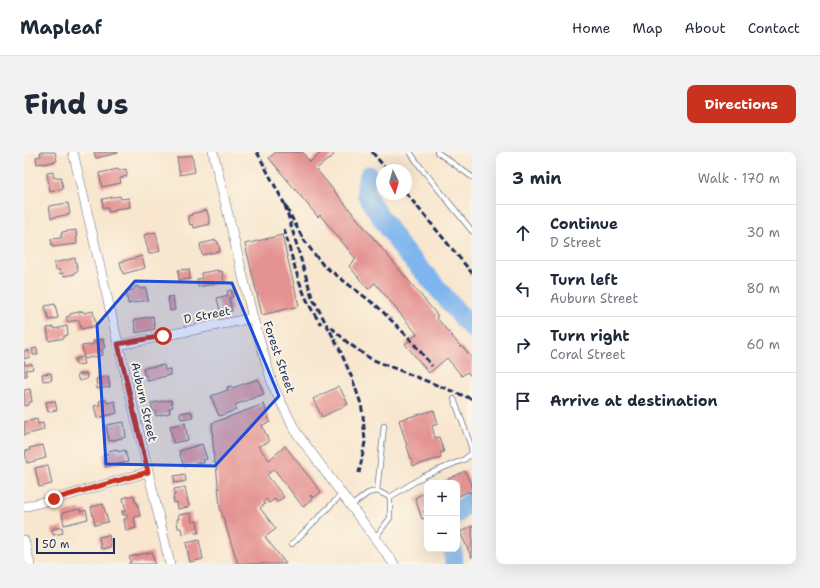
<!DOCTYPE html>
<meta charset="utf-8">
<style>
body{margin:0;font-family:"Shantell Sans",sans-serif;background:#f2f2f3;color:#1f2937}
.controls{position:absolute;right:12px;bottom:12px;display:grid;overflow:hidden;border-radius:8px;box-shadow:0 4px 16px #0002}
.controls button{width:36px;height:36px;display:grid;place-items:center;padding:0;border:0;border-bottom:1px solid #e0e1e3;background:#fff;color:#1f2937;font:20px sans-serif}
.compass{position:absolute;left:352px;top:12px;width:36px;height:36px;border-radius:50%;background:#fff;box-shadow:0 4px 16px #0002;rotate:175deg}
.scale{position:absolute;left:12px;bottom:10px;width:79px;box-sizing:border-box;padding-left:4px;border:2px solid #1b2f5e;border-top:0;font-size:11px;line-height:14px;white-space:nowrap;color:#1b2f5e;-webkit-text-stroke:3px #fcf5e5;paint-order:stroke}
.stop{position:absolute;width:12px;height:12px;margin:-9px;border:3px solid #c8321e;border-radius:50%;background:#fff}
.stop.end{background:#c8321e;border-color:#fff;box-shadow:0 1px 4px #0008}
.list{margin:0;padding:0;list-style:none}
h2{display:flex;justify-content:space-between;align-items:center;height:52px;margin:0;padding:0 16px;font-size:17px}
h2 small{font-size:13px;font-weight:400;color:#747a83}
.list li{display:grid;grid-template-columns:26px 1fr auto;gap:12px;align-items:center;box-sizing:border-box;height:56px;padding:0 16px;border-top:1px solid #e0e1e3}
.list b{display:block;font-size:15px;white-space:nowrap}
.list p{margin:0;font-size:13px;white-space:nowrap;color:#747a83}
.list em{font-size:13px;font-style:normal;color:#747a83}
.icon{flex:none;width:22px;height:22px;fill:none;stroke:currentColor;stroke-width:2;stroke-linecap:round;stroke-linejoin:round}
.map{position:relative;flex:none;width:448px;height:412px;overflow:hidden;border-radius:8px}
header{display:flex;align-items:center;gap:24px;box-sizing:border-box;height:56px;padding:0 20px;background:#fff;border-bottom:1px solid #e0e1e3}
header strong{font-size:19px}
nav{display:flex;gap:22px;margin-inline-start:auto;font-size:14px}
.intro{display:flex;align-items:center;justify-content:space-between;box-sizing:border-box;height:96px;padding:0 24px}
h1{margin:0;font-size:28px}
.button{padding:10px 18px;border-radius:8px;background:#c8321e;color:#fff;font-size:14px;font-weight:700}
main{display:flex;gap:24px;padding:0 24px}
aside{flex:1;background:#fff;border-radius:8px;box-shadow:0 4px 16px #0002}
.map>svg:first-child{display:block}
</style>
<header>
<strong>Mapleaf</strong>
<nav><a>Home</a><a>Map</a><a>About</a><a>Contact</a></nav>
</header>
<div class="intro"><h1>Find us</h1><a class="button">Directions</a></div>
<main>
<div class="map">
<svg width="448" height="412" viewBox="0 0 448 412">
<rect width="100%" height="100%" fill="#fcf5e5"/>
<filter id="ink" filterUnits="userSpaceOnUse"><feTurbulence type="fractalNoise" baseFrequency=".025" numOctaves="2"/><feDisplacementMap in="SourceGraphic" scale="8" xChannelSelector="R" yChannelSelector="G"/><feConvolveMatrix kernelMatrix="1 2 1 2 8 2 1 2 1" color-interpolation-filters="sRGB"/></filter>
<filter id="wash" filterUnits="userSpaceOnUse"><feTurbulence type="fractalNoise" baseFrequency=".012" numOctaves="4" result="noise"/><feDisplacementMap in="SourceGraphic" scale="16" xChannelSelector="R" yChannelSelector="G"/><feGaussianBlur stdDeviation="0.9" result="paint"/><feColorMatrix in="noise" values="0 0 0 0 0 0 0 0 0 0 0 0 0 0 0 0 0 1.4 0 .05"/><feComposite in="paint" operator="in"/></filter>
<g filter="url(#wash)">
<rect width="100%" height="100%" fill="#f8e6ce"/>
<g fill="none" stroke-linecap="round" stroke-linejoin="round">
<path stroke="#7eb5ee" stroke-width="19" d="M345,23C341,34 340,40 347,51L379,98L404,125L448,177
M433,362L435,358L448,349
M429,397L430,412"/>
</g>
<g id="blocks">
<path fill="#e49392" d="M16,0H31L33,9L19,12V11L13,12L12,5L17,4Z
M70,0H94V1L72,6Z
M252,0H278L286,10L298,0H307L310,3L292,17L414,164L412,165L437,195L438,194L448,206V223L447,224L443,220L438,224L423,206L405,221L381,192L393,182L351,131L344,137L325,114L332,107L296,63L294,65L245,6Z
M168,3L171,20L156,23L153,6Z
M94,17L95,19L102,17L103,24L96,26L97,31L78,35L75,21Z
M29,20L30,26L37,25L39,37L26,40L23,21Z
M96,44L97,47L105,46L106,55L91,57V59L84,60V56H79L78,47Z
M44,51L46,62L27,66L25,54Z
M183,58L186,72L170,76L169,72L166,73L164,64L168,63L167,62Z
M52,78L53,92L28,95L27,87L37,86V82H38V80Z
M132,80L136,99L125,102L120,83Z
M258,83L275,154L238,163L221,92Z
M192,88L193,90H194L196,99L178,103L176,92Z
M118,104L121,116L99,122L96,110Z
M51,106L54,119L51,120V122L40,124L39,121L36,122L35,117L32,118L30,111Z
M165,117L166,127L155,128L154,118Z
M194,118V120L198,119L200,130L174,135L173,127L178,126L177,121Z
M112,134L117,137L122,136L124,148L104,152L102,139L109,138Z
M207,138L209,145L205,146L208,159L197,162L193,146L204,143L203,139Z
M149,144L151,158L146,159L144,145Z
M31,152L34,166L25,168L21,154Z
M59,159L60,161L69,159L72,174L57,177L55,168L44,170L42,165L46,164V162Z
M129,164L131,177L112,181L110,168Z
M43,174L44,183L40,184V186L25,189L23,176L30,175L31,177Z
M79,187L81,196H78L79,203L60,207L58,194L70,192L69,189Z
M13,196L14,203H9L8,197Z
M5,198L6,205L0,207V199Z
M58,205L60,212L52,213L51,207Z
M0,209L1,213L8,212L9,217L2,218L3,224H0Z
M140,213L141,218L146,217V223L123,229L122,223H120L119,216Z
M27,221L28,228L19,229L18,222Z
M62,221L63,227L55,229L53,223Z
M84,224L86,235L73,237L72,227Z
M234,227L240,242L211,253L212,258L195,264L187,244L204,238L203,235L207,234L208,236Z
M315,234L324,252L298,265L289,247Z
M6,237L8,250H5V253L0,254V238Z
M82,248L83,251L91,249L93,261L73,266L70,254L76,253L75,249Z
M147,248L149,255L145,256L146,261L132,264L131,259H129L127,251Z
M31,249L33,258L24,260L22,250Z
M240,252L246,270L238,273L245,290L234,294L245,308L261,294L297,340L290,346L287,343L286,344L289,347L279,355L250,317L243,323L260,345L253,350L251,347L245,351L242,347L239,350L241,352L236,356L252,377L241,385L262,412H214L196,356L192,311H190L188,271Z
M410,258L414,272L408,274L411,286L415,285L420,300L416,301L417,306L389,314L375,268Z
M167,259L169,265L157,267L156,261Z
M13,267L14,272L19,271L20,278L0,283V270Z
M100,270L102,285L85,289L82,273Z
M161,271L164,288L149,291L146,274Z
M178,292L183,307L179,308L180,311L176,312L175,310L160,315L155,299Z
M19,293L22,306L3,311L1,299L6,298L5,296Z
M93,297L94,300L101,298L104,310L81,315L79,303L85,301L84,299Z
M24,313L28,332L15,335L11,316Z
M441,319L448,335V340L445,341V339L433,345V331H416Z
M161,322L162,329L151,331L150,324Z
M161,335L165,355L154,357L153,350L150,351L149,344L151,343L150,337Z
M403,339V357L400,359L403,365L398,367L391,346Z
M110,343L111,350H113L116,364L110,365L112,376L102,379L100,367L103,366V363H99L98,359H102L99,346Z
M79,352L84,370L71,373L67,355Z
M56,357L57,360L62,358L64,367L40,373L38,361Z
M167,361L168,370L173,369L175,381H171V379L158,382L157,376H154L153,367H155L154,363Z
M448,374V406L436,380Z
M38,375L39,381L29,383L28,377Z
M85,383L87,395L77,397L75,385Z
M175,388L179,407L166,410L162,391Z
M128,400L131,412H105V410H107L105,405Z"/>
</g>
</g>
<g filter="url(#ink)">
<use href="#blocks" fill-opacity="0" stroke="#686f85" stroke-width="1"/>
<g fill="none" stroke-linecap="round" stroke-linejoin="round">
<defs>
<path id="lane" d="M386,0L395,13L448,79
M413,0L448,25
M353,339L360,274
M366,345L400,324L441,307L448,301L447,294L430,247
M327,354L344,341L353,339L366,345V366L350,387
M268,392L318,342"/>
<path id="street" d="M49,0L146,412
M189,0L229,166L249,234L272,280L370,412
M94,193L229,166
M0,355L45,343L124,320
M0,388L6,412"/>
</defs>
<use href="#lane" stroke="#686f85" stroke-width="6"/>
<use href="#street" stroke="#686f85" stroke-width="10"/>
<use href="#lane" stroke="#fff" stroke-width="4.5"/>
<use href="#street" stroke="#fff" stroke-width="9"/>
<path stroke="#1b2f5e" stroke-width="3" stroke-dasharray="6 3" stroke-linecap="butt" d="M233,0L278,85L288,99L299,113L354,155L386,187L408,214
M348,0L363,18
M382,41L448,121
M261,53L288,145L315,196L328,226L337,252L339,263L341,290L335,321
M260,77C270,111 276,143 297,172
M307,175L324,191L347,207L448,247"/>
</g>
</g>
<g fill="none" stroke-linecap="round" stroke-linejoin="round" filter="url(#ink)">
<path stroke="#c8321e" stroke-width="5" d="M30,347L124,320L94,192L139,184"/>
</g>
<path fill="#1d4ed8" fill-opacity="0.2" stroke="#1d4ed8" stroke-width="3" stroke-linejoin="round" d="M111,129L208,131L255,244L191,314L82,312L73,173Z"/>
<g text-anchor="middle" stroke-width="3.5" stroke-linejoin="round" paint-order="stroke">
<g font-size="12" fill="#1b2f5e" stroke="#fcf5e5">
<text transform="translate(183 163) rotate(-11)" y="4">D Street</text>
<text transform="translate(255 205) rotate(71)" y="4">Forest Street</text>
<text transform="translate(120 250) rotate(77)" y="4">Auburn Street</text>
</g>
</g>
</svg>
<div class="controls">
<button>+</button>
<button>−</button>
</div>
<svg class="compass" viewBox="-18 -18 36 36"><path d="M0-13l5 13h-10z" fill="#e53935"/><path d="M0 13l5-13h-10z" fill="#747a83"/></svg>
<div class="scale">50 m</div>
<div class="stop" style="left:139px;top:184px"></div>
<div class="stop end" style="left:30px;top:347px"></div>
</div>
<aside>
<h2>3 min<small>Walk · 170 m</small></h2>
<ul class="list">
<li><svg class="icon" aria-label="ahead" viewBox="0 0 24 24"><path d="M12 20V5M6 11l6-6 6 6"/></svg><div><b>Continue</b><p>D Street</p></div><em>30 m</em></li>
<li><svg class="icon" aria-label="left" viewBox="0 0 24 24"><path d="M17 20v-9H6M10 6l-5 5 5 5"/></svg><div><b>Turn left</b><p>Auburn Street</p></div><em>80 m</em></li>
<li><svg class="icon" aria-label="right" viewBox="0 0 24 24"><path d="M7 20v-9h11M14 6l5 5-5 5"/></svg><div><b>Turn right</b><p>Coral Street</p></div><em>60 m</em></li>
<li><svg class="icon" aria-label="arrive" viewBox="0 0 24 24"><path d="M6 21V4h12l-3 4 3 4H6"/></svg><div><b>Arrive at destination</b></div></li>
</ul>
</aside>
</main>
